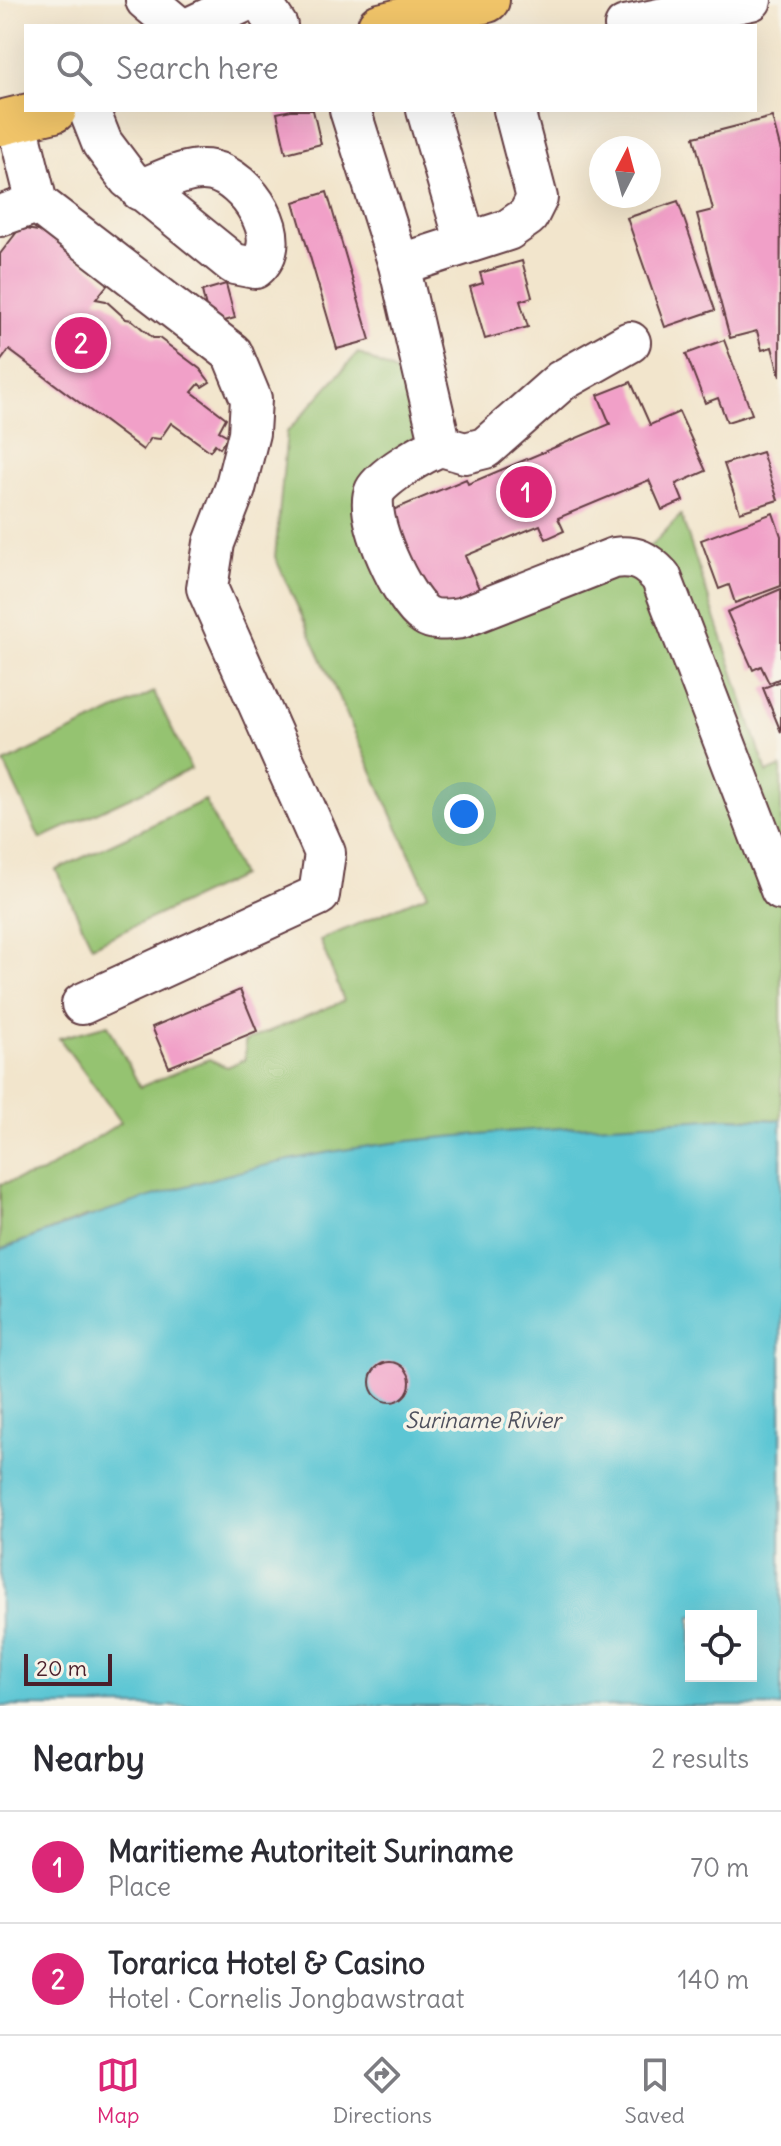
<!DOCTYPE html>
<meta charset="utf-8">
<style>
body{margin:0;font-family:Delius,sans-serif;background:#f2f2f3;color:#2b2b33}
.controls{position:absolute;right:24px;bottom:24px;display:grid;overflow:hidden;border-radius:0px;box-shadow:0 8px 32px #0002}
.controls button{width:72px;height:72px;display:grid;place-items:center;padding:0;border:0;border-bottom:2px solid #e1e1e2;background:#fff;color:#2b2b33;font:40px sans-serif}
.compass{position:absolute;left:589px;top:136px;width:72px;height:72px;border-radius:50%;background:#fff;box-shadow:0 8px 32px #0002;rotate:6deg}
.scale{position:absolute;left:24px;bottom:20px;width:88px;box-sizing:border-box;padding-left:8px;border:4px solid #4a1f2b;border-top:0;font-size:22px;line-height:28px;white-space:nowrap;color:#4a1f2b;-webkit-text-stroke:6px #f7f3e8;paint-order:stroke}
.you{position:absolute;left:464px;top:814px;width:28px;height:28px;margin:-20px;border:6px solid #fff;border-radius:50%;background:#1a73e8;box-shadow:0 0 0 12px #1a73e833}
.badge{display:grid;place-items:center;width:52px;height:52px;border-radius:50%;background:#db2777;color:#fff;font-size:26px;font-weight:700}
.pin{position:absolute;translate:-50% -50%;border:4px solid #fff;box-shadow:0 2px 8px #0006}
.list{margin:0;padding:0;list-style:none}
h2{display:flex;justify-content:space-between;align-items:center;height:104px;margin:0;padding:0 32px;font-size:34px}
h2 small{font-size:26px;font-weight:400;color:#7c7c81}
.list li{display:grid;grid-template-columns:52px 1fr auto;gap:24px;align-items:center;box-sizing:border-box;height:112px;padding:0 32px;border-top:2px solid #e1e1e2}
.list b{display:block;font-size:30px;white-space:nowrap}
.list p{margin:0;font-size:26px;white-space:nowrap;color:#7c7c81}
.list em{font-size:26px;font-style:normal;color:#7c7c81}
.icon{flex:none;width:44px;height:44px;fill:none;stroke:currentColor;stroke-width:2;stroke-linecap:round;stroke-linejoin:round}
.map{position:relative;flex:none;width:781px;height:1706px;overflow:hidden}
.search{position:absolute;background:#fff;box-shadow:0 8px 32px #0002;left:24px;right:24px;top:24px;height:88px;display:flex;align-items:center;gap:20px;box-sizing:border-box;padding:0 28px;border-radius:0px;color:#7c7c81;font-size:30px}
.sheet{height:328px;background:#fff}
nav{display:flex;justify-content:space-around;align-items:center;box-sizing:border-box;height:112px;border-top:2px solid #e1e1e2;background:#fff;font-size:22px;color:#7c7c81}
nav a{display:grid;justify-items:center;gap:4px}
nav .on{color:#db2777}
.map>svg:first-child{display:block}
</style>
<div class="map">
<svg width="781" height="1706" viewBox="0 0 781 1706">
<rect width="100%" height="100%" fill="#f7f3e8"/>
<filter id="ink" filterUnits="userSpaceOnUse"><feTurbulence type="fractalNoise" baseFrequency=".0125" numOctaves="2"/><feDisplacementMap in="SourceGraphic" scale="16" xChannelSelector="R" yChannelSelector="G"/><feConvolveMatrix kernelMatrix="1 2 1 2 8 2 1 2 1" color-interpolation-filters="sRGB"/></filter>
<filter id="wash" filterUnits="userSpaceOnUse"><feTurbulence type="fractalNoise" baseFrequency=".006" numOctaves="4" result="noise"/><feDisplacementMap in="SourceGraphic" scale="32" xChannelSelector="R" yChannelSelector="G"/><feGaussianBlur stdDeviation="1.8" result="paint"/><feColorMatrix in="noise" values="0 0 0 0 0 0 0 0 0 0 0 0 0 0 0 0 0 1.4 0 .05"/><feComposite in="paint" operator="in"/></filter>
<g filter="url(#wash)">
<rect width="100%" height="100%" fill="#f2e5cc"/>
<path fill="#95c371" stroke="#70714e" stroke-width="2" d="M358,353L417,383L424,426L393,459L368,514L440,611L630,557L653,544L681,515L767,773L781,767V1120L724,1118L85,1217L0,1250V1184L42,1173L121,1122L59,1038L108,1025L140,1087L209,1059L227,1067L245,1059V1041L344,1001L320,940L428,894L275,557L287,432Z
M154,692L191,769L40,839L4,763Z
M205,800L241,876L92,946L56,870Z"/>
<path fill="#5bc6d4" stroke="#527280" stroke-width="2" fill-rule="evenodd" d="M724,1118L781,1120V1706H0V1250C110,1207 226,1169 343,1150C469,1130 598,1127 724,1118ZM691,1616H751V1676H691Z"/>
<g id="blocks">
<path fill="#f1a0c8" d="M291,110H313L321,144L286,153L277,113Z
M772,117L781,151L780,377L772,347L762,350L757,331L730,338L697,214L713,210L694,137Z
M327,192L370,340L337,349L294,202Z
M678,201L715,310L665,327L627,218Z
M20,228L44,232L109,283L96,299L106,301L126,319L132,320L153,338H159L200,369L210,382L202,387L199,384L192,392L226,418L219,431L228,436L220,448L215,444L210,451L171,423L160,439L151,438L143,450L9,350L0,362V254Z
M522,261L532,297L520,301L528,327L485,339L470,287L483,283L480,273Z
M226,284L235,318L210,325L202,291Z
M724,340L752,414L727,422L718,398L705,403L686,354Z
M631,382L650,425L679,412L706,471L676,484L683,501L662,510L649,480L558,518L564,531L546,539L540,525L465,556L484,600L425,612L381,515L466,479L468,484L610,424L598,395Z
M762,452L778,500L740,512L724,464Z
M773,513L781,536V586L735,603L729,585L719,589L701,540Z
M781,589V678L769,683L761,666L753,670L727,612Z
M781,681V732L763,688Z
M240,990L257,1031L169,1067L152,1027Z
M370 1382a20 20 0 1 1 40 0a20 20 0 1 1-40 0Z"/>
</g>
</g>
<g filter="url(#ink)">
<use href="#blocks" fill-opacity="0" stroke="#633d43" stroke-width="2"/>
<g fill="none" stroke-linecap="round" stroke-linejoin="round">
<defs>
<path id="minor" d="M146,0L177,26
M260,0L277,26
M193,26L248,0
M625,26L751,0
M89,110L102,143L129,179L234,264L255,268C289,240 247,178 212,171C189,166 162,181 140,190
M350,110L399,265L441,446C425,451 382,477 375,491C363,516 403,601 425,615C435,622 450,619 461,618L614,558C636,555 646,561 661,577L781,890
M427,110L466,243
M16,119L37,203L232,353L251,399L249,433L235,489L214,543L207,588L325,853L319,895L82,1004
M0,216L37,203
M399,265L508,230L528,216L537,198L514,110
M441,446L465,453L485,448L561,381L630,342"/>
<path id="major" d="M380,26L487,0
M0,123L54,110"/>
</defs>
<use href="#minor" stroke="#633d43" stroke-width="44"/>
<use href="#major" stroke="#633d43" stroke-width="48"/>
<use href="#minor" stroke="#fff" stroke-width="40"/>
<use href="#major" stroke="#f0c469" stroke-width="44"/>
</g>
</g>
<g text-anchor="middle" stroke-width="7" stroke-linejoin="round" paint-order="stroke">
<g font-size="22" font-style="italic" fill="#4f515e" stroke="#f7f3e8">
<text x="483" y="1428">Suriname Rivier</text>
</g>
</g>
</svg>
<div class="controls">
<button><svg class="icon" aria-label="locate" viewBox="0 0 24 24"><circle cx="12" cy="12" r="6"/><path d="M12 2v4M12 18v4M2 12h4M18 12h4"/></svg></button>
</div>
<svg class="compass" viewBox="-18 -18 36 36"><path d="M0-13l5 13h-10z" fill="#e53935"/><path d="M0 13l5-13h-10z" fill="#7c7c81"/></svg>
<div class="scale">20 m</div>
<div class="you"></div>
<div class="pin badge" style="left:526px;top:492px">1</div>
<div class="pin badge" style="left:81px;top:343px">2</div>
<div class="search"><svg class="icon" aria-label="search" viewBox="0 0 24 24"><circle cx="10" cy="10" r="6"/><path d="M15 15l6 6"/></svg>Search here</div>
</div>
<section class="sheet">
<h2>Nearby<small>2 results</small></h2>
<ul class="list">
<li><span class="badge">1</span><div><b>Maritieme Autoriteit Suriname</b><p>Place</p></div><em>70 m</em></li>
<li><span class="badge">2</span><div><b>Torarica Hotel &amp; Casino</b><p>Hotel · Cornelis Jongbawstraat</p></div><em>140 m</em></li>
</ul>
</section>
<nav>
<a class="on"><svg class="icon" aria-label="map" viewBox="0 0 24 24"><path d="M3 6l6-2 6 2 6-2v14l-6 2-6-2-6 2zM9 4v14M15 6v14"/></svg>Map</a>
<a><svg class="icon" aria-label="directions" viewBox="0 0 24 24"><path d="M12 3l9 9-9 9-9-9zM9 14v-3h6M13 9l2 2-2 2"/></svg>Directions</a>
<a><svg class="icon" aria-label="saved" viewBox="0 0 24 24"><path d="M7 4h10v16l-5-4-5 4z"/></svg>Saved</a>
</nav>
